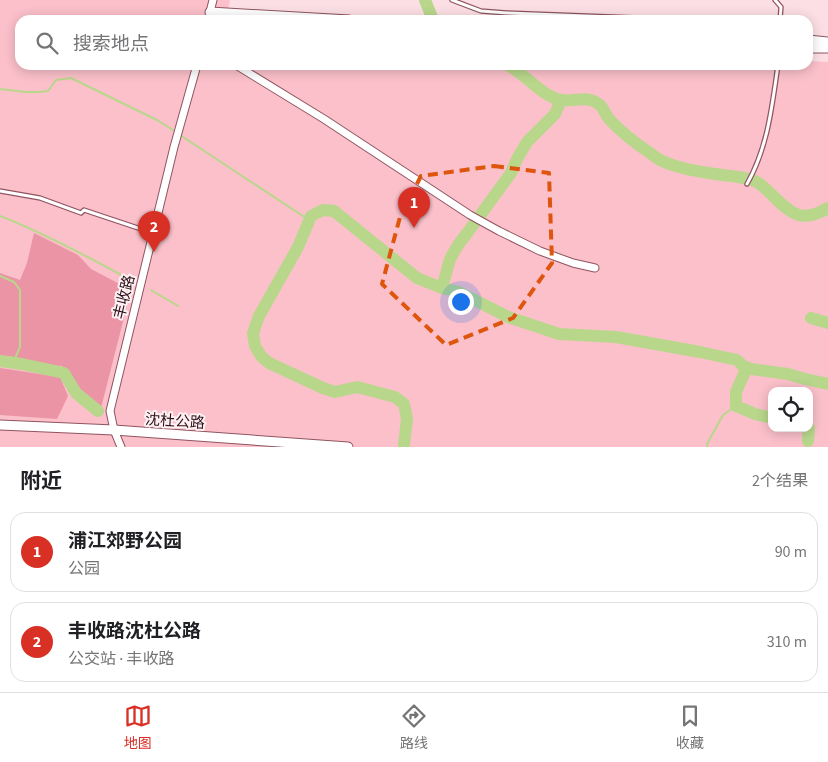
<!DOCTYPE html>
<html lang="zh">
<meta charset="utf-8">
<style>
body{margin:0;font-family:"Source Sans 3","Noto Sans SC",sans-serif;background:#f2f2f2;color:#202124}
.controls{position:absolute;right:15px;bottom:15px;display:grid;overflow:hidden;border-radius:10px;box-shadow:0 2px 12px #0003}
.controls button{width:45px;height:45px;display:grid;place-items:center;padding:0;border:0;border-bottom:1px solid #e0e0e0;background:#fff;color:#202124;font:25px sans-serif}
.you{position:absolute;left:460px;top:301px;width:18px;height:18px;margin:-12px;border:4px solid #fff;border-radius:50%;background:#1a73e8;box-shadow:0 0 0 8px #1a73e833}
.badge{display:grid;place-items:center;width:32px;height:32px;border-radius:50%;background:#d93025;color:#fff;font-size:16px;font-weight:700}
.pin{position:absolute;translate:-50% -41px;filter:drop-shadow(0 1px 2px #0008)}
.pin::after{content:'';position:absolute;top:26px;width:18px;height:15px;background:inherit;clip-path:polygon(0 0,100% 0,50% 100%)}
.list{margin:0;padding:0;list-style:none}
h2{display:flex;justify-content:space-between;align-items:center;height:65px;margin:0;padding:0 20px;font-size:21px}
h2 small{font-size:16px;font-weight:400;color:#757577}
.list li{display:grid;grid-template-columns:32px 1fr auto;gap:15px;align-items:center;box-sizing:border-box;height:80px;margin:0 10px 10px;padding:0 10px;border:1px solid #e0e0e0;border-radius:15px}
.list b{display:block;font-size:19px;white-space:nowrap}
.list p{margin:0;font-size:16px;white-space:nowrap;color:#757577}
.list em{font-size:16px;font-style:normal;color:#757577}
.icon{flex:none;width:28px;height:28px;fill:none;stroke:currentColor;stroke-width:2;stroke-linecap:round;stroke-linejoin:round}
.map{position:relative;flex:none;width:828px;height:447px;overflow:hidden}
.search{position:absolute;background:#fff;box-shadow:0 2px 12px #0003;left:15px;right:15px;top:15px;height:55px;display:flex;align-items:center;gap:12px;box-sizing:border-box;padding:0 18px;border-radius:15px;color:#757577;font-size:19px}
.sheet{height:245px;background:#fff}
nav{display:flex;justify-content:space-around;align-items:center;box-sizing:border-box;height:70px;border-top:1px solid #e0e0e0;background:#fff;font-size:14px;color:#757577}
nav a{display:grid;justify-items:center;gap:2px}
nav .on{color:#d93025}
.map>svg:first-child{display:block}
</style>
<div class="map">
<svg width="828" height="447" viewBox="0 0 828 447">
<rect width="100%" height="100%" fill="#fcdfe4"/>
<path fill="#fbc0ca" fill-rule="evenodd" d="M0,0H230L226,20H20V65H808V61L828,62V447H0ZM772,391H809V428H772Z"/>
<path fill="#eb94a6" d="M34,233L78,255L91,269L131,290L101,408L84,394L62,366L34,364L24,359L8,356L0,357V273L20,280L27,263Z
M0,368L60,377L68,396L57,419L0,415Z"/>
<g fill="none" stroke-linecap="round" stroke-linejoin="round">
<path stroke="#b8d78b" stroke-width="2" d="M0,89L26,92H39L48,91L56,80L71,78L157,120L176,132
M180,135L309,220
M0,216C46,234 89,257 132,281
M0,276L14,282L20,290V347L13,363
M151,290L178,306
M707,447V444L723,415L736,406"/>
<path stroke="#b8d78b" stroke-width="12" d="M425,0L433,20
M507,65C525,73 541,96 561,100C576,102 589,94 601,106C604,110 606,115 609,119C621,132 635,143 650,153C654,156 658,159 662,161C680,169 702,172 722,175C733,176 744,177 755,181C760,183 763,187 767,190C788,210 798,226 828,208
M442,288L450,259L458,245L468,232L511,173L517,159L527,142L555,114L561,100
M811,318L828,323
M0,361L22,364L64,373L76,393L98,411
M747,367L736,392V406L755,414L772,418
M808,441L809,428
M404,445L407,419L404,404L395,397L357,387L335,392L323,388L269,363L261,356L255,346L253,333L259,316L298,247L311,216L323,210L334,211L417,278L442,288L459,292L508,317L559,334L616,337L700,352L737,360L743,366L751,369L788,374L805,379L828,384"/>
<defs>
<path id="service" d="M452,0L481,11L507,13L665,19
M775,0L781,7L780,20
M747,184C768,147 772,106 778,65
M0,191L40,198L81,213L84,210L153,233"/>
<path id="minor" d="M208,20L213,0
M236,65L324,119L470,215L499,231L540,251L573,263L595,268
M121,447L114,430L110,411L174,147L197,65"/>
<path id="tertiary" d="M210,12L349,20
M808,40L828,42
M808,48H828
M0,425L114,430L348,447"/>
</defs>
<use href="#service" stroke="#905460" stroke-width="5.5"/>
<use href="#minor" stroke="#905460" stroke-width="9"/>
<use href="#tertiary" stroke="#905460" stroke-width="11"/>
<use href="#service" stroke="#fff" stroke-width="3"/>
<use href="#minor" stroke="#fff" stroke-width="7"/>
<use href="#tertiary" stroke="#fff" stroke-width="9"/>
</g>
<path fill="none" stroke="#de550d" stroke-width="4" stroke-dasharray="10 6" stroke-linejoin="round" d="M494,166L549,173L552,263L513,318L446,345L382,284L400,217L421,176Z"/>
<g text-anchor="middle" stroke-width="4" stroke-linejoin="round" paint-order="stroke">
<g font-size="15" fill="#2a1218" stroke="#fff0f3">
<text transform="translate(124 297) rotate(-76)" y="5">丰收路</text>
<text transform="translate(175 421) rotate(4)" y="5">沈杜公路</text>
</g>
</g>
</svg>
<div class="controls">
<button><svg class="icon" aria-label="locate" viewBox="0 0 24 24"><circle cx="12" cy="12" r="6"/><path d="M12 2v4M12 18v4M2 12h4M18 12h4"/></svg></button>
</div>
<div class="you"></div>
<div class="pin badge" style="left:414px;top:228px">1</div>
<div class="pin badge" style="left:154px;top:252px">2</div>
<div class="search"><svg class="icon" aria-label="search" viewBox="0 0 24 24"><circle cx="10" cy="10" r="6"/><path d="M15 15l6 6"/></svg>搜索地点</div>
</div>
<section class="sheet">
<h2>附近<small>2个结果</small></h2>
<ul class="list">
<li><span class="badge">1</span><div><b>浦江郊野公园</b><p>公园</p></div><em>90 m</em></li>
<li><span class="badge">2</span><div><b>丰收路沈杜公路</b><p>公交站 · 丰收路</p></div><em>310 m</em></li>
</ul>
</section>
<nav>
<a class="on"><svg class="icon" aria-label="map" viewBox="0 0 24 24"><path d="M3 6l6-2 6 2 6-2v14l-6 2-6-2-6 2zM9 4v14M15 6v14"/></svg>地图</a>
<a><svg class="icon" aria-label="directions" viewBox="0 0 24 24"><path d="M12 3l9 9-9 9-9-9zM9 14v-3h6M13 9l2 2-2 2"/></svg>路线</a>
<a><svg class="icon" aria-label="saved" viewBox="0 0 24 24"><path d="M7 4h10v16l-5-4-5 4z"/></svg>收藏</a>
</nav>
